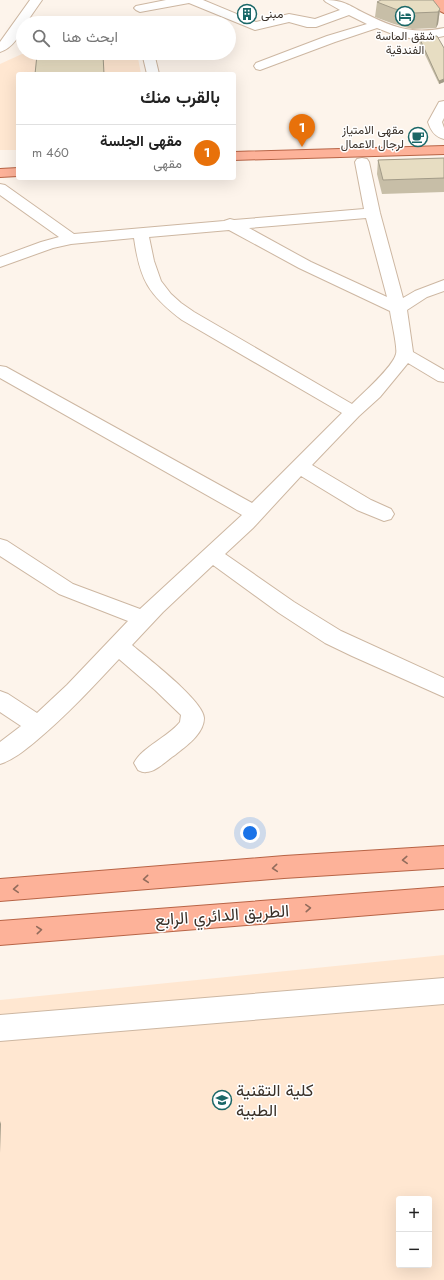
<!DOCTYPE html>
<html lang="ar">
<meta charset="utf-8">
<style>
body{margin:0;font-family:Jost,Vazirmatn,sans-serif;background:#f6f6f6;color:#222;direction:rtl}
.controls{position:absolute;right:12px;bottom:12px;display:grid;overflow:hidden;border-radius:4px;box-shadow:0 4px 16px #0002}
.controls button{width:36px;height:36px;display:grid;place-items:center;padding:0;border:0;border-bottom:1px solid #e0e0e0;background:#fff;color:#222;font:20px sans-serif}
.you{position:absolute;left:250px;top:833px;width:14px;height:14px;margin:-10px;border:3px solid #fff;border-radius:50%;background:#1a73e8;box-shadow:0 0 0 6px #1a73e833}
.badge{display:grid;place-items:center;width:26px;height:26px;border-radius:50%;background:#7c3aed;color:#fff;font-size:13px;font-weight:700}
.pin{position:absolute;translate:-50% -33px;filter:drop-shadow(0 1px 2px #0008)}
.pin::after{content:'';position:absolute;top:21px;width:14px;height:12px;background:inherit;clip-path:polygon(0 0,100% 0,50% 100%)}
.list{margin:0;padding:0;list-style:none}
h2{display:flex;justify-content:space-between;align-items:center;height:52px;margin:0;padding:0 16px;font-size:17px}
h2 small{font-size:13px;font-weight:400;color:#767676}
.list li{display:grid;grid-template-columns:26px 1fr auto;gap:12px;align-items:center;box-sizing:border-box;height:56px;padding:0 16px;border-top:1px solid #e0e0e0}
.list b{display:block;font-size:15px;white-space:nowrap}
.list p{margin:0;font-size:13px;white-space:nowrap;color:#767676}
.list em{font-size:13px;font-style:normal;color:#767676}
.icon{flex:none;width:22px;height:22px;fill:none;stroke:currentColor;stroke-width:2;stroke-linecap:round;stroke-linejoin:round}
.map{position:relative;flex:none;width:444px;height:1280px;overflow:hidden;direction:ltr}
.search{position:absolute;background:#fff;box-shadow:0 4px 16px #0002;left:16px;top:16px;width:220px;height:44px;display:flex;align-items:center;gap:10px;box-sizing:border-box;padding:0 14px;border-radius:22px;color:#767676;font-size:15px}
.panel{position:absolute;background:#fff;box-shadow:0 4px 16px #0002;left:16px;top:72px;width:220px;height:108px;border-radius:4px;direction:rtl}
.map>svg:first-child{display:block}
</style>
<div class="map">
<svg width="444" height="1280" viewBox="0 0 444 1280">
<rect width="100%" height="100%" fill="#fdf4eb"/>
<path fill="#ffe7d1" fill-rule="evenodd" d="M137,53L141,74H18V150H0V64L22,54Z
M444,955V1280H0V1000ZM399,1199H429V1265H399Z"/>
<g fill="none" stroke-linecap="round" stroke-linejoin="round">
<defs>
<path id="minor" d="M30,0H42L26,23H23C23,34 11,49 0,52V42Z
M166,0H203L256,22L289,14L315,19L340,10L326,2L324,0C344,0 348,5 364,13C392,27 412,35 444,28V36L429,39H414L395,35L377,28L335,42L260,70L256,69L254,66L256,63L327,36L367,24L349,15L316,27H307L289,22L255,30L189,3L140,12L136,10L134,8L136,6Z
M142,53H154L159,74H147Z
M444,101V118L442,122L444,128V139C435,137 431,131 428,122L439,102Z
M362,158L367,159L369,162L380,213L403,298L415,291L444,280V291L427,297L407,310L413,352L444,370V382L438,381L408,363L380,397L359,416L312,465L371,500L391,509L394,514L391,519L384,521L357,510L301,476L253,528L225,554L294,602L341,631L444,678V697L352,656L325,643L279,613L213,565L163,612L132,645C146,657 204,701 204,718C204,734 186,746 175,755C167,760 156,772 146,772C144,773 140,771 138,770L134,763C142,747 168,737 180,722L181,715L155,690L119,659C92,688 66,716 36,741C25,750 13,760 0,764V742L21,726L0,712V691L8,694L37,713L67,685L128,621L59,594L0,556V539L7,541L73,584L140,609L242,515L0,378V366L6,367L252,503L342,413L182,320C148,294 140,280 134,238L71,244L53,248L0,267V257L41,242L59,237L0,195V184L5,185L74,234L224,221L230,219L234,220L364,209L355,162L357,159ZM366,218L387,297L311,262L249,228ZM229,230L299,268L390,311C391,319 398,348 396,354C393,367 362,394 352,404L194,312L181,303L171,294L161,281L154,261L149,237Z
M444,978V1004L0,1041V1015Z"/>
<path id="major" d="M433,0H444V13L440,11Z
M444,146V154L234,160V152Z
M18,168V176L0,177V169Z
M444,846V868L284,878L0,901V879L284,856Z
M444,887V909L0,945V921Z"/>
</defs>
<use href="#minor" stroke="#cdb7a2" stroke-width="2"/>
<use href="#major" stroke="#b86446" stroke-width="2"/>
<use href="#minor" fill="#fff" fill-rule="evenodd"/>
<use href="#major" fill="#fdb299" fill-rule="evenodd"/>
</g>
<path fill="#c7bea7" d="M377,2L440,9L438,24L436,28L412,29L394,24L375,17Z
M419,37L444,48V82L439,84L418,40Z
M444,158V192L382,194L377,174L378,160Z"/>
<path fill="#a29b88" d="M440,9L438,24L436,28L438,12Z
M444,79V82L439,84V81Z
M0,1121L1,1124L0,1153Z"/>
<path fill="#e7ddc2" stroke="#a29b88" d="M381,0H433L440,9L438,12L414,13L395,9L377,2Z
M437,36L444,48V79L439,81L419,37Z
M37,55H103L104,74H35Z
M444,158V178L383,180L378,160Z"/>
<defs><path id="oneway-chevron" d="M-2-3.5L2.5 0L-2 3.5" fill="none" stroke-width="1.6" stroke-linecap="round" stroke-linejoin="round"/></defs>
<g stroke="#926c5c">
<use href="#oneway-chevron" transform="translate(405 860) rotate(177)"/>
<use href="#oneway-chevron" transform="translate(275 868) rotate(175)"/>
<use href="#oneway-chevron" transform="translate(146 879) rotate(175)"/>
<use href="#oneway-chevron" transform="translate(16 889) rotate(176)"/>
<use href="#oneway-chevron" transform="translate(308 908) rotate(-4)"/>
<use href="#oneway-chevron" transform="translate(39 930) rotate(-5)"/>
</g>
<defs>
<symbol id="building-ring" viewBox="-11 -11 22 22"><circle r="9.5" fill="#fff" stroke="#1a6767" stroke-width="1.5"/><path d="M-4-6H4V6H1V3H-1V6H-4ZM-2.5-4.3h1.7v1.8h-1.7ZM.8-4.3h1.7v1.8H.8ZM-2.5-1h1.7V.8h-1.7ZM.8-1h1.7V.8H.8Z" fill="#1a6767"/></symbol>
<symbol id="hotel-ring" viewBox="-11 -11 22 22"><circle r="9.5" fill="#fff" stroke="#1a6767" stroke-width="1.5"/><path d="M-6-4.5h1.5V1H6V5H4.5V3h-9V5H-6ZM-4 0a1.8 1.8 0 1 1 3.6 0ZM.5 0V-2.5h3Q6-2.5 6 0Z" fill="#1a6767"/></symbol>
<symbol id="cafe-ring" viewBox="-11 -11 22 22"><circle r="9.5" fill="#fff" stroke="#1a6767" stroke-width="1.5"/><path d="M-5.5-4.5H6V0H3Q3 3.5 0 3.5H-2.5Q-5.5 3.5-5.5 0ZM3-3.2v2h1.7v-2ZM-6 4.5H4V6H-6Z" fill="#1a6767"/></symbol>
<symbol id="university-ring" viewBox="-11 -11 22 22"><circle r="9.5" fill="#fff" stroke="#1a6767" stroke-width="1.5"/><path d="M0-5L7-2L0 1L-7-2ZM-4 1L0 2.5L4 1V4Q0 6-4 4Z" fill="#1a6767"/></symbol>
</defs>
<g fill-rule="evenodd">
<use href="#building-ring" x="236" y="3" width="22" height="22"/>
<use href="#hotel-ring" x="394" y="5" width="22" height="22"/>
<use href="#cafe-ring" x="407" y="126" width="22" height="22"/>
<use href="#university-ring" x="211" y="1089" width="22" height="22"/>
</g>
<g text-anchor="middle" stroke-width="3" stroke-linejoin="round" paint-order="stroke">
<g font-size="12" fill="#3b322a" stroke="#fff" text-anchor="start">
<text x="261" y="18">مبنى</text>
<text x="405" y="40" text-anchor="middle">شقق الماسة<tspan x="405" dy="14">الفندقية</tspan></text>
<text x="404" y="134" text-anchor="end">مقهى الامتياز<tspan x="404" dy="14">لرجال الاعمال</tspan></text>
</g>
<g font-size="17" fill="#3b322a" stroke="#fff">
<text transform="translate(222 915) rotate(-4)" y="6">الطريق الدائري الرابع</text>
</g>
<g font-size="17" fill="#3b322a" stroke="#fff" text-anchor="start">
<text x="236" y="1096">كلية التقنية<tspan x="236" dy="20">الطبية</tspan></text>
</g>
</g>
</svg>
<div class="controls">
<button>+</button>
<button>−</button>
</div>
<div class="you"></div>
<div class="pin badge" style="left:302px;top:147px;background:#e8710a">1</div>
<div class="search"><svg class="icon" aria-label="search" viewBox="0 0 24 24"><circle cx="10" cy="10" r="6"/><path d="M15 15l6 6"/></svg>ابحث هنا</div>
<section class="panel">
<h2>بالقرب منك<small></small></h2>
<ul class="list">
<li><span class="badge" style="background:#e8710a">1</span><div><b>مقهى الجلسة</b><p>مقهى</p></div><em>460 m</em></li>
</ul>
</section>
</div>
